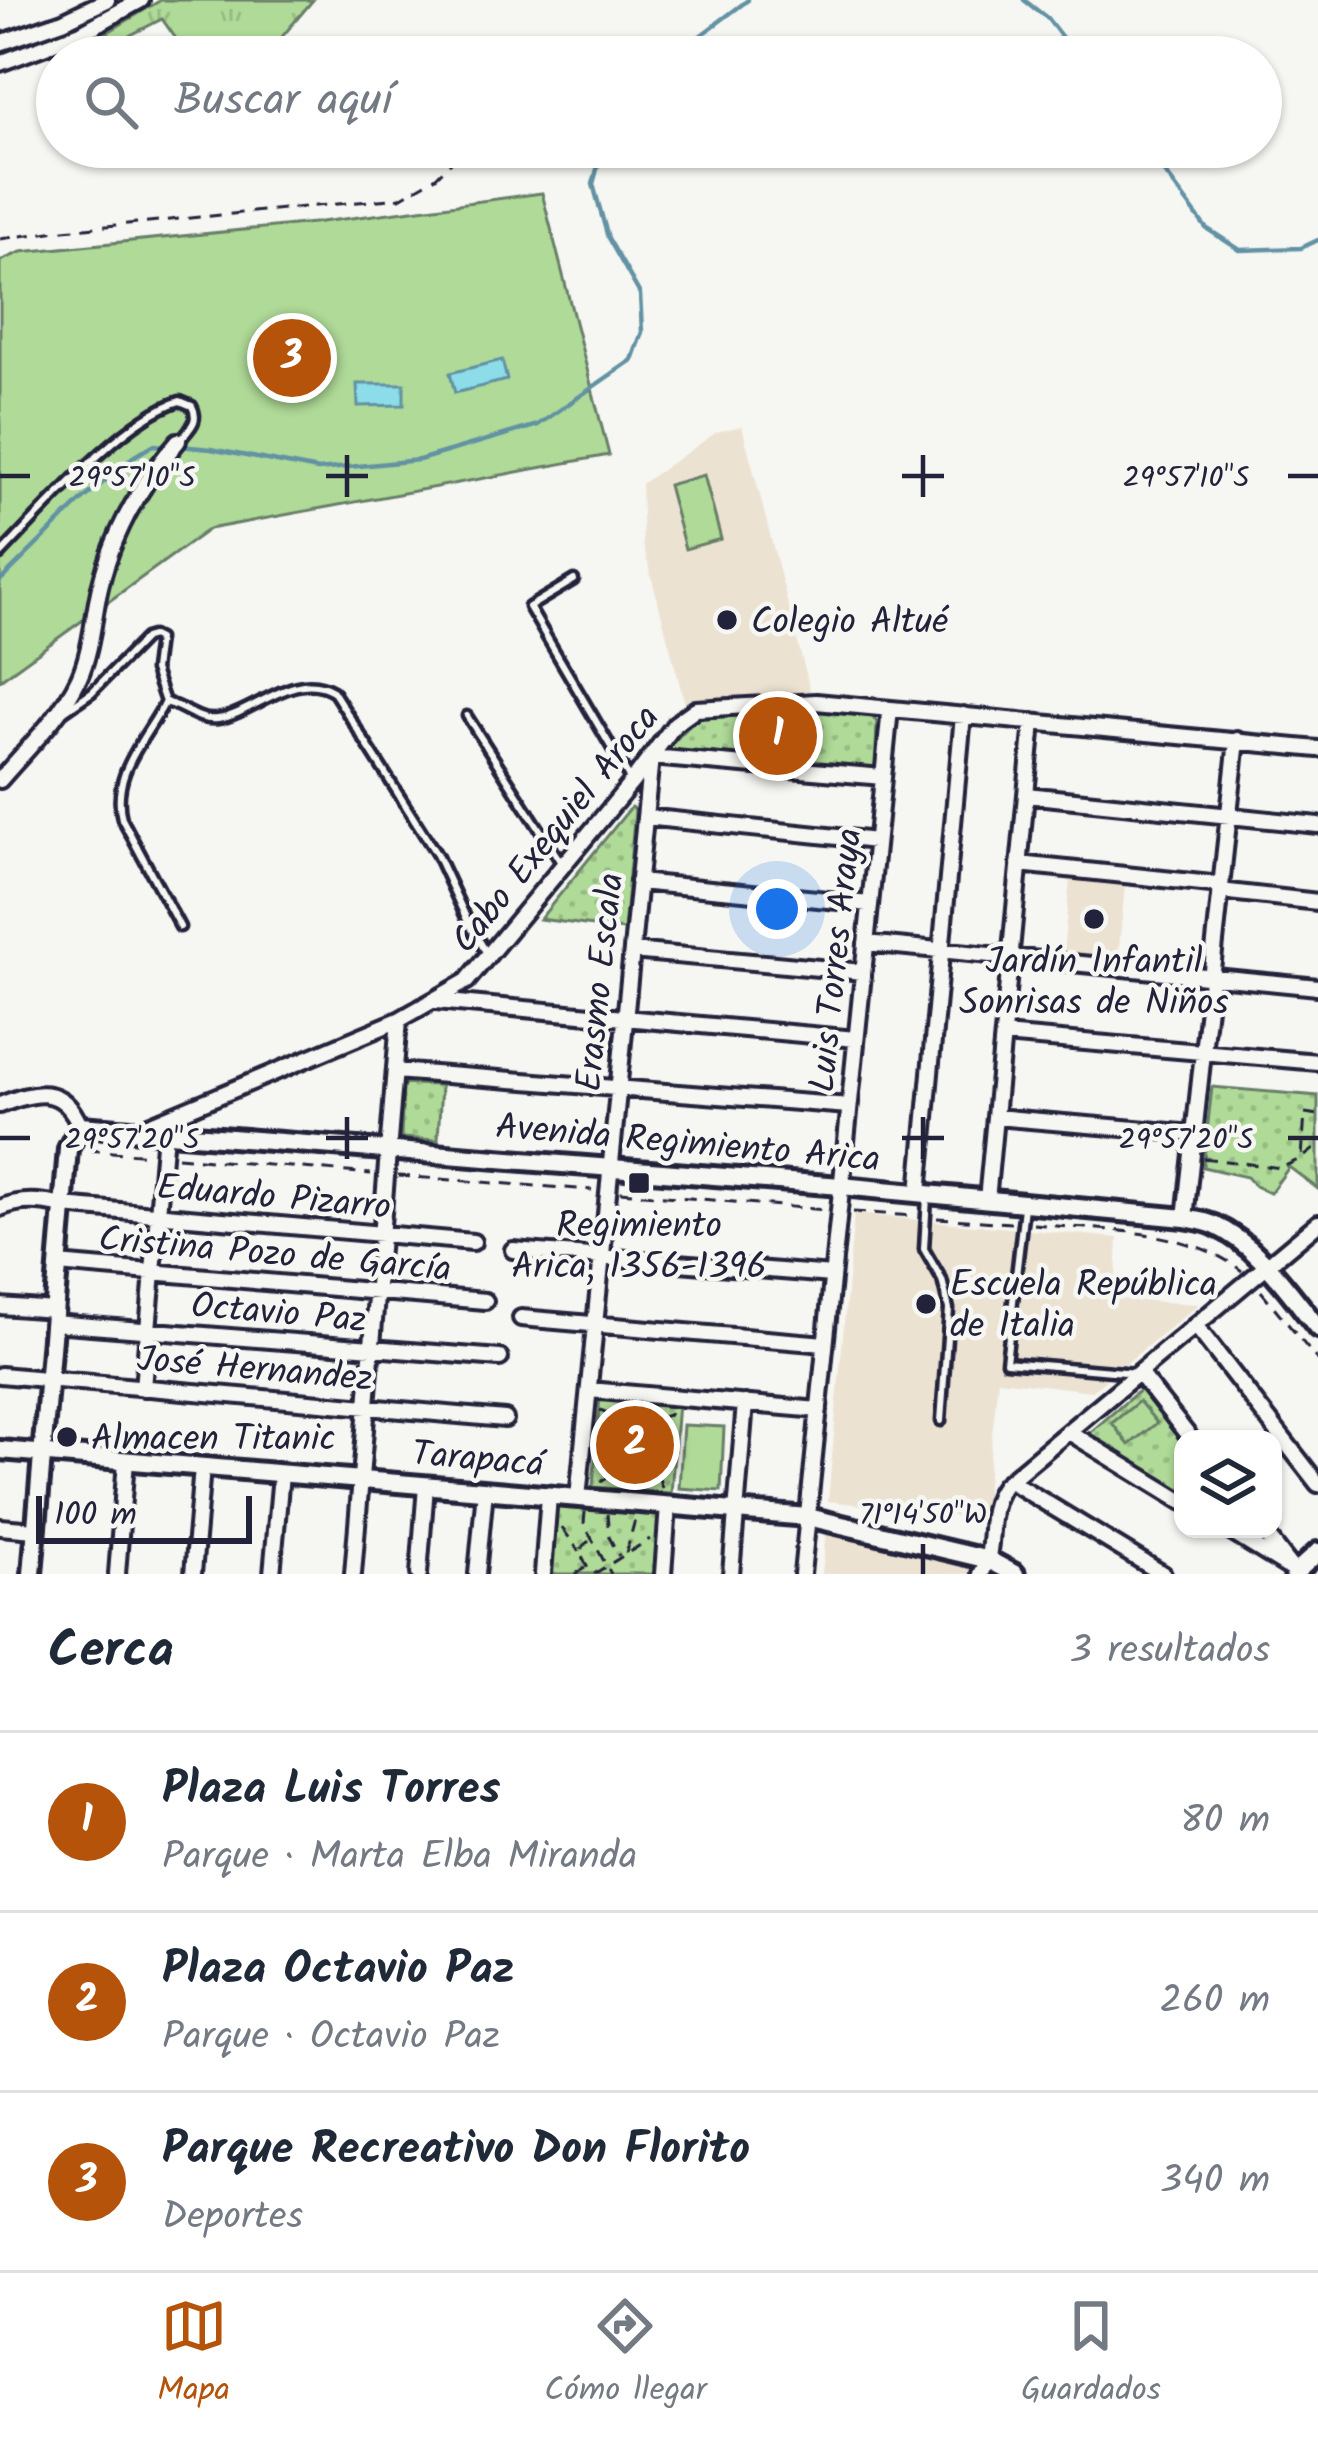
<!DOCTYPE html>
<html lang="es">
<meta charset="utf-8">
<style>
body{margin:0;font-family:Kalam,sans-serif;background:#f6f6f7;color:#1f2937}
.controls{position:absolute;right:36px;bottom:36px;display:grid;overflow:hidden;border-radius:24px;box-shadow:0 3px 9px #0004}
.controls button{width:108px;height:108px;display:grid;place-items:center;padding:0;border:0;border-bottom:3px solid #e0e1e3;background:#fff;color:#1f2937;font:60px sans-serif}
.scale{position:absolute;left:36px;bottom:30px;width:216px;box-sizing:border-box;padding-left:12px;border:6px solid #22223b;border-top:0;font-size:33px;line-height:42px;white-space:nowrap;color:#22223b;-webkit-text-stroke:9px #f6f6f2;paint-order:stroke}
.you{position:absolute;left:777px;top:909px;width:42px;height:42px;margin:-30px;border:9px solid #fff;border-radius:50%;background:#1a73e8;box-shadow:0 0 0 18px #1a73e833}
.badge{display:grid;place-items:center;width:78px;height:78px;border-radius:50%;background:#b45309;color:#fff;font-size:39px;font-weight:700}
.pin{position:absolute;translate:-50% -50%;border:6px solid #fff;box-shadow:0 3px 12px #0006}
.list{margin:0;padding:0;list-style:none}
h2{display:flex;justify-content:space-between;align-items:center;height:156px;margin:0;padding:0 48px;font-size:51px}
h2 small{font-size:39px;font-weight:400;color:#747a83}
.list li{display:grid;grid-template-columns:78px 1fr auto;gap:36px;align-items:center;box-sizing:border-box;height:180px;padding:0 48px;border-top:3px solid #e0e1e3}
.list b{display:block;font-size:45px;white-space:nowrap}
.list p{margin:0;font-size:39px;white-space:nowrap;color:#747a83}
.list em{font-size:39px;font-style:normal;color:#747a83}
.icon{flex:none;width:66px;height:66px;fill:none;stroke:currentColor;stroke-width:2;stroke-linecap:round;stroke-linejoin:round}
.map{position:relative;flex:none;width:1318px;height:1574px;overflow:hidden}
.search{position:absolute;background:#fff;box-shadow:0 3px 9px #0004;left:36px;right:36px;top:36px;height:132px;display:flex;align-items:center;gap:30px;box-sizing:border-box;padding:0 42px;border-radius:66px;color:#747a83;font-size:45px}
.sheet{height:696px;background:#fff}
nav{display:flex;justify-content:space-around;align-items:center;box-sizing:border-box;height:168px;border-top:3px solid #e0e1e3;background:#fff;font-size:33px;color:#747a83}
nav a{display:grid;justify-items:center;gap:6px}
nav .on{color:#b45309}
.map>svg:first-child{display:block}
</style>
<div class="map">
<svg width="1318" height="1574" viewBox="0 0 1318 1574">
<defs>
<pattern id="grass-tufts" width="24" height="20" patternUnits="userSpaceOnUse" patternTransform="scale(3)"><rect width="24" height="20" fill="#afda97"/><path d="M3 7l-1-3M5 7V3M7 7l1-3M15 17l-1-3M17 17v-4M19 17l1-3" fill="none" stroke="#96bb83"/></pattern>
<pattern id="park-dots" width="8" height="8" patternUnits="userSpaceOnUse" patternTransform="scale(3)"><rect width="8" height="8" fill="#afda97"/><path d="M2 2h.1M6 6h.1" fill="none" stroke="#96bb83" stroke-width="1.8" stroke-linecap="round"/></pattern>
</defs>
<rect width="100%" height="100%" fill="#f6f6f2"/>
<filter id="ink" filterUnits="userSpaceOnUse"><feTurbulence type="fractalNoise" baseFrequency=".00833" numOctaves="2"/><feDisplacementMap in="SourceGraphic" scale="24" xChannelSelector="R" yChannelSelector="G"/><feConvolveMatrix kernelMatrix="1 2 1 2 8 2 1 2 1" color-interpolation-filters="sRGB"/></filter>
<g filter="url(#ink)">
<path fill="#ece2d2" d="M742,426L811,694L685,704L643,545L641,484L717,432Z
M1070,880L1125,885L1118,959L1063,953Z
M854,1214L1118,1238L1115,1299L1199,1304L1092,1391L998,1380L983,1519L828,1501Z
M826,1531L978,1568L975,1574H822Z"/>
<path fill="url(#grass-tufts)" stroke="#687e69" stroke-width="3" d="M161,0H313L265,57H189L162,19L88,57H70L68,53L105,34Z"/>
<path fill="url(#park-dots)" stroke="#687e69" stroke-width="3" d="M818,710L872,717L877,722L875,772L667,749L692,723L702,718Z
M631,807L635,810L624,930L540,919Z
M403,1084L441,1085L438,1140L401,1138Z
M1212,1087L1318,1096V1189L1289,1167L1270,1193L1255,1186L1247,1177L1203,1167Z
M1142,1388L1183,1439V1496L1086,1436Z
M600,1397L678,1403L671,1493L593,1487Z
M557,1508L660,1515L656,1574H552Z"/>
<path fill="#afda97" stroke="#687e69" stroke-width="3" d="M542,193L609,455L209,529L0,680V261L21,252L313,223Z
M704,475L721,539L685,549L668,485Z
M1139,1401L1157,1423L1129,1445L1112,1423Z
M683,1425L724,1427L721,1491L679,1488Z"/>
<path fill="#8cdce9" stroke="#6292a3" stroke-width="3" d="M502,360L507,380L455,393L450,373Z
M357,384H404V405L358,406Z"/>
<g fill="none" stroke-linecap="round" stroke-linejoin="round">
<path stroke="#6292a3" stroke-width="4.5" d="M1024,0L1047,18L1077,57
M672,57L748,0
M1146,147L1206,228L1240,250L1301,248L1318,240
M179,446L211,449L318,470L419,460L538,425L632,360L642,332L640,294L608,238L593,184L603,147
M0,581L80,502L133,457L153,445L167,446"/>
<defs>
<path id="service" d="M0,555C43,511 123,418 180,401L192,406C200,421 190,428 181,439
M574,580L529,607L631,781
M165,702C184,706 197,722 218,719C255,713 295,668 333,691L437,855L469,924L488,955
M60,714L92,692L145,638L152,636L158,639L154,670L165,702C146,739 110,774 122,819L180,927
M467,716L562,864
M927,1197L924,1249L942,1280L949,1309L941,1421
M1024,1207L1006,1362L1136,1373"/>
<path id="minor" d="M0,43L63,21L107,0
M0,63L81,33L141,0
M0,780C28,747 60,718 79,678C92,649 93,617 100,587C113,532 141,484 178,441
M1026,795L1318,825
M645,817L876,841
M1019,864L1221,885
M638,882L870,904
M1220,891L1318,902
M866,943L1318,987
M632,951L863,972
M436,1001L856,1039
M1003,1035L1318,1062
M395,1071L849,1106
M0,1105C35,1091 63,1084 80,1126
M995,1117L1194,1134
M137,1130L399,1020L467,981L632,782L675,724L696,709L816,702L1318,749
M919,1193L963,715
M987,1200L1033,722
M0,1208C21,1199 41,1201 63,1206L473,1242
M1185,1218L1237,740
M513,1250L832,1275
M58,1264L485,1301
M0,1306L54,1310
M521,1318L825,1344
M53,1323L500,1358
M1196,1326L1318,1484
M1139,1373L1191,1439
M0,1375L505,1419
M143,1388L165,1133
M589,1390L819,1410
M1069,1432L1183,1502
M1010,1481L1163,1574
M578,1498L651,757L883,777
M0,1527L35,1530
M1226,1529L1296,1572
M1262,1529L1289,1564
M117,1574L126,1461
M193,1574L202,1467
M272,1574L281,1474
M353,1574L399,1020
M419,1574L426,1486
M477,1574L485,1490
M543,1574L549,1496
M663,1574L668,1506
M731,1574L745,1403
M802,1574L890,709
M981,1574C998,1546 983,1512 1004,1485L1318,1223"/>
<path id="tertiary" d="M0,1450L808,1517L989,1560L1015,1574
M32,1574L68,1149L80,1126L841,1186L1185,1218C1194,1220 1205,1221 1214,1225C1258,1245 1288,1291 1318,1328
M1294,1574L1318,1552"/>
</defs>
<use href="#service" stroke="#22223b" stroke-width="15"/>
<use href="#minor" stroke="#22223b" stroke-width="22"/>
<use href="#tertiary" stroke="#22223b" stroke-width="26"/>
<path stroke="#22223b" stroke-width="3" stroke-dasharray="12 9" stroke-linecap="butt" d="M544,57L568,27
M0,239L64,230L400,198L436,177L466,147
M88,1150L150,1155
M1305,1156L1318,1146
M177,1157L371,1174
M1203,1158L1281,1168L1302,1158L1305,1113L1318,1115
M398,1176L592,1190
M620,1192L826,1210
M853,1212L915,1216
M937,1218L1011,1223
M1033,1224C1102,1231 1185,1227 1242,1271
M1261,1291L1318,1361
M600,1410L630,1422
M604,1415L618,1431
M631,1423C668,1428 661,1456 628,1464C615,1452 611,1430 631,1423Z
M643,1424L668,1415
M656,1434L670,1413
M600,1436L616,1449
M652,1457L662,1488
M601,1482L628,1464L627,1488
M585,1512L584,1524L611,1574
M607,1514L609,1537L619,1556
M562,1528L579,1551
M589,1541L579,1551L591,1574
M626,1553L636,1516
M575,1574L585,1568
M594,1574L650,1539"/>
<use href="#service" stroke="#f6f6f2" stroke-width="6"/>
<use href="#minor" stroke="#f6f6f2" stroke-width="14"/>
<use href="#tertiary" stroke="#f6f6f2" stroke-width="16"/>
</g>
</g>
<path fill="none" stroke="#22223b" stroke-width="4.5" d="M347,455V497M923,455V497M0,476H30M326,476H368M902,476H944M1288,476H1318M347,1117V1159M923,1117V1159M0,1138H30M326,1138H368M902,1138H944M1288,1138H1318M923,1544V1574"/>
<g fill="#22223b" stroke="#f6f6f2" stroke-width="4.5">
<circle cx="727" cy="620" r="12"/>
<circle cx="1094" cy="919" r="12"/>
<rect x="627" y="1171" width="24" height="24" rx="6"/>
<circle cx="926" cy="1304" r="12"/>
<circle cx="67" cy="1437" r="12"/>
</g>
<g text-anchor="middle" stroke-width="9" stroke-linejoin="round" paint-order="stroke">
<g font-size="36" fill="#22223b" stroke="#f6f6f2" text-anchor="start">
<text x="751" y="633">Colegio Altué</text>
<text x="1094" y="973" text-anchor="middle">Jardín Infantil<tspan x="1094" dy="41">Sonrisas de Niños</tspan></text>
<text x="639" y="1237" text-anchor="middle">Regimiento<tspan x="639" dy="41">Arica, 1356-1396</tspan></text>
<text x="950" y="1296">Escuela República<tspan x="950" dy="41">de Italia</tspan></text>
<text x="91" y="1450">Almacen Titanic</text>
</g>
<g font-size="36" fill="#22223b" stroke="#f6f6f2">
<text transform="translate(554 828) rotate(-51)" y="13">Cabo Exequiel Aroca</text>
<text transform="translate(834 960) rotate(-84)" y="13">Luis Torres Araya</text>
<text transform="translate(598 982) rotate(-84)" y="13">Erasmo Escala</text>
<text transform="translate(688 1141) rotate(5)" y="13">Avenida Regimiento Arica</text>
<text transform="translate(274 1195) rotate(5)" y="13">Eduardo Pizarro</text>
<text transform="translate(275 1252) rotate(5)" y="13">Cristina Pozo de García</text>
<text transform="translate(279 1311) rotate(5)" y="13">Octavio Paz</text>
<text transform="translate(255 1367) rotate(5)" y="13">José Hernandez</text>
<text transform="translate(478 1457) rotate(5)" y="13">Tarapacá</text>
</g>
</g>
<g font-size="30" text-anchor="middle" fill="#22223b" stroke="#f6f6f2" stroke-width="9" stroke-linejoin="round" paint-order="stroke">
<text x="132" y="487">29°57'10"S</text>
<text x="1186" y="487">29°57'10"S</text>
<text x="132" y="1149">29°57'20"S</text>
<text x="1186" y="1149">29°57'20"S</text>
<text x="923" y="1524">71°14'50"W</text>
</g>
</svg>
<div class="controls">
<button><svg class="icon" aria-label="layers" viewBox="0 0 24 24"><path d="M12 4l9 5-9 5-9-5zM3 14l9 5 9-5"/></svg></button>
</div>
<div class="scale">100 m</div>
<div class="you"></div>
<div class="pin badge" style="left:778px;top:736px">1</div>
<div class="pin badge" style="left:635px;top:1445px">2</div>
<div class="pin badge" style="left:292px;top:358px">3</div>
<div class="search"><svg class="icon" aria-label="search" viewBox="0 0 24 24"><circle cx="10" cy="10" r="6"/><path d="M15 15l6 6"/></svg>Buscar aquí</div>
</div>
<section class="sheet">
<h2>Cerca<small>3 resultados</small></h2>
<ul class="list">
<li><span class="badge">1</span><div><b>Plaza Luis Torres</b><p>Parque · Marta Elba Miranda</p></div><em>80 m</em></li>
<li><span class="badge">2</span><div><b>Plaza Octavio Paz</b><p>Parque · Octavio Paz</p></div><em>260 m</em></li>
<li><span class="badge">3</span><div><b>Parque Recreativo Don Florito</b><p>Deportes</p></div><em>340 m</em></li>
</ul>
</section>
<nav>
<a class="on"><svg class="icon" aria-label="map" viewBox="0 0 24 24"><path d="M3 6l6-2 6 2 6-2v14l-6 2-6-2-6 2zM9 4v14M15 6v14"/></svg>Mapa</a>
<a><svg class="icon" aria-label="directions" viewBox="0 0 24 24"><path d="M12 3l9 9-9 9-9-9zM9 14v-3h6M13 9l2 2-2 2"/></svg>Cómo llegar</a>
<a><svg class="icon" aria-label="saved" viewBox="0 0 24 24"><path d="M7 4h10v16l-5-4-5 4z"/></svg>Guardados</a>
</nav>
